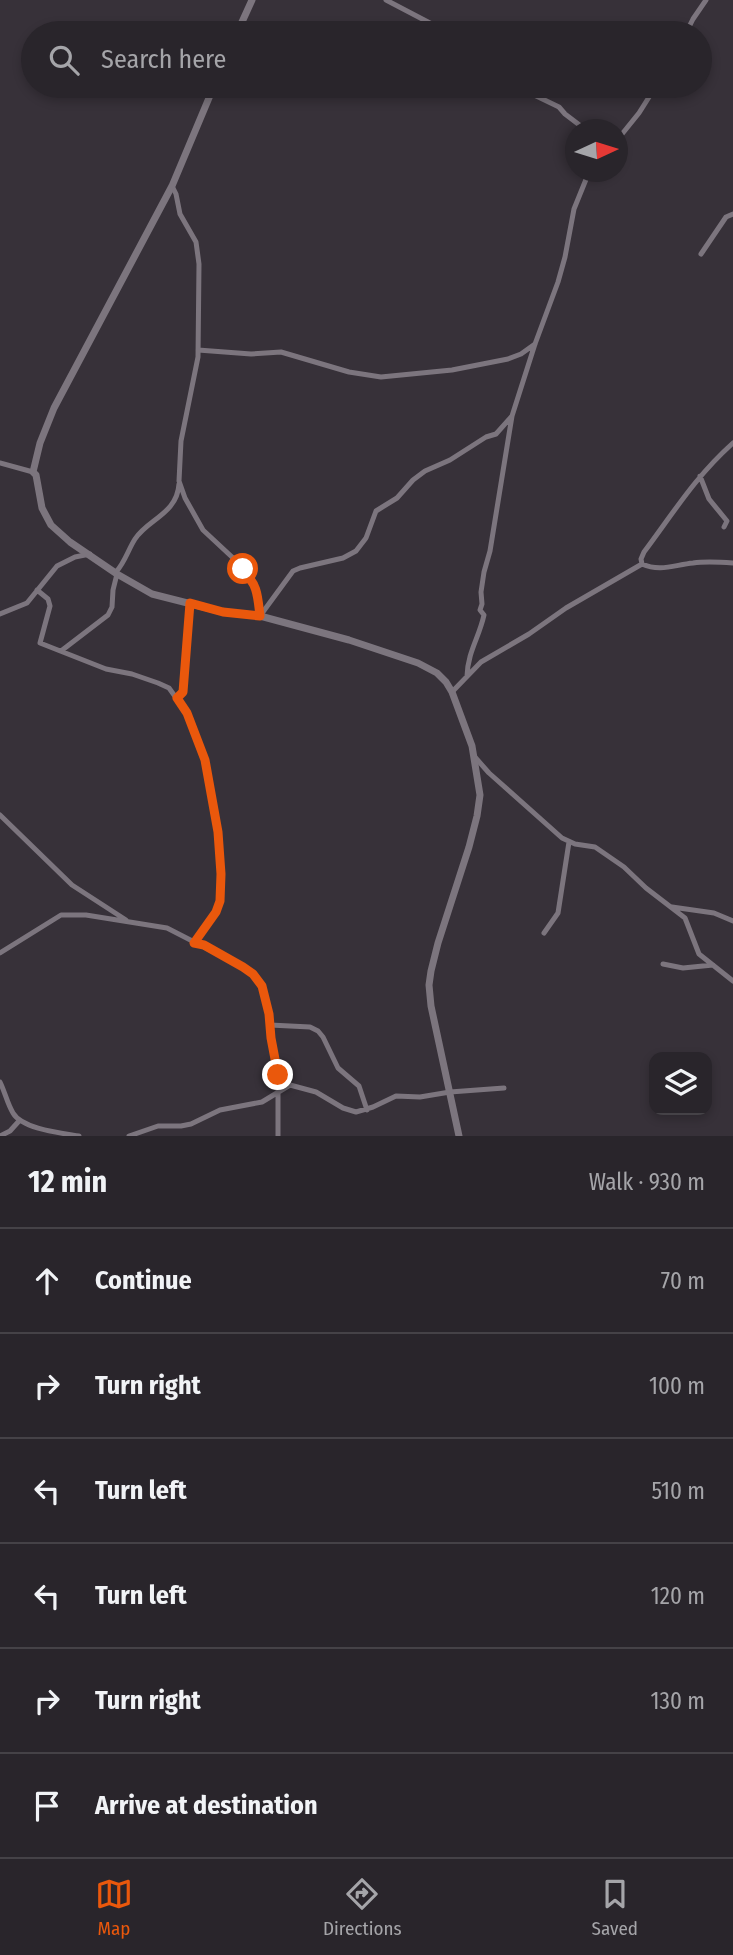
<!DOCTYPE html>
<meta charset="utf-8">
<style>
body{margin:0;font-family:"Fira Sans Condensed",sans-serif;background:#353137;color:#f1f3f6}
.controls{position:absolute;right:21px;bottom:21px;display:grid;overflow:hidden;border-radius:14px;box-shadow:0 4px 10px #0003}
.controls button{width:63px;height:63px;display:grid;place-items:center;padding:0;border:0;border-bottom:2px solid #454247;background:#29252b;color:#f1f3f6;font:35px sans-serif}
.compass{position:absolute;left:565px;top:119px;width:63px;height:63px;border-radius:50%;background:#29252b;box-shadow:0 4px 10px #0003;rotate:86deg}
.stop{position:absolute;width:21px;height:21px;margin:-16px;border:5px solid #ea580c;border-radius:50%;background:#fff}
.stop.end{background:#ea580c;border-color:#fff;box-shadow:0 2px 7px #0008}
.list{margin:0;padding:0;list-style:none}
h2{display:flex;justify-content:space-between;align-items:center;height:91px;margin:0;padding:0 28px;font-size:30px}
h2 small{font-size:23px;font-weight:400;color:#a5a5a9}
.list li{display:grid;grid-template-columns:46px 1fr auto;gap:21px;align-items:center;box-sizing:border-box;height:105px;padding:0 28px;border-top:2px solid #454247}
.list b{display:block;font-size:26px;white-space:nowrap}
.list em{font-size:23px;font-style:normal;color:#a5a5a9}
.icon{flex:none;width:38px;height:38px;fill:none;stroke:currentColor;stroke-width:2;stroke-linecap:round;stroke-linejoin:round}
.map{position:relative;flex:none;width:733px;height:1136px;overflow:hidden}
.search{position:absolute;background:#29252b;box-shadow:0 4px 10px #0003;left:21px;right:21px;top:21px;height:77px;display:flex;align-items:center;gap:18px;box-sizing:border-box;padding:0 24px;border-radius:38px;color:#a5a5a9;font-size:26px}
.sheet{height:721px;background:#29252b}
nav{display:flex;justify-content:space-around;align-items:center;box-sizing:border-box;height:98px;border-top:2px solid #454247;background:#29252b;font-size:19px;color:#a5a5a9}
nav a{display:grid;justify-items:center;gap:4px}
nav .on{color:#ea580c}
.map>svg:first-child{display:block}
</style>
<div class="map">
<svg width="733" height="1136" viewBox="0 0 733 1136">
<rect width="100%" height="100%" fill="#373139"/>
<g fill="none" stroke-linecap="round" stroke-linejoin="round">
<path stroke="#7c757e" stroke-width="5" d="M386,0L449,33
M686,33L693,19L706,0
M519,86L530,93L559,107L565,114L586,130
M618,139L639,113L656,86
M172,186L176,194L180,214L196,242L199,264L198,357L181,441L179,481L185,498L203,530L232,557L243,569L244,574C258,582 258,601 260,616
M701,254L726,217L733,214
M198,350L251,354L281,352L349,372L381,377L452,370L508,359L521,354L535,344
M0,463L33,472
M700,476L709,499L727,521L724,527
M642,564C660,572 674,565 693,563C706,561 720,562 733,563
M116,572C125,562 128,550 135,539C148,519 177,514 179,484
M37,590L48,599L50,606L40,643L106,669L132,674L158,683L169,688L187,713L205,759L218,832L221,874L220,901L216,912L194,943
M0,614L27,603L57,566L75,557L90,554
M260,616L293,571L300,568L343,558L356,551L366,538L376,511L397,498L413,480L425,471L450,460L486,437L496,434L512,416
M61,651L108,615L112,607L113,590L117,574
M467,676C468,651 479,638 484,615L480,610L482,604L481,592L484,572L490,551L512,416L535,344L558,282L565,257L574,209L589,172
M452,692L481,662L529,634L566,608L642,564L641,559L644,552C674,512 695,477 733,443
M177,698L183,692L190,603
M474,756L489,773L562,838L575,844L595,847L624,867L646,888L685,918L699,954L733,981
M0,815L72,885L126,920
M672,907L714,913L733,921
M544,933L558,913L569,842
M0,953L61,915H86L167,928L243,967L253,974L262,986L269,1014L271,1038L278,1082V1136
M663,964L683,968L713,965
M270,1025L310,1027L318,1031L323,1037L338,1068L359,1086L367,1110
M279,1072L290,1085L316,1092L343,1108L356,1112L373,1107L396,1096L420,1097L450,1092L504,1088
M0,1082C5,1092 7,1103 13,1113C22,1129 61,1133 79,1136
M0,1136L10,1131L19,1121
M129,1136L158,1126H181L191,1124L220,1110L262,1102L290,1085"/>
<path stroke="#7c757e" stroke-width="7" d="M237,33L252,0
M214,86L172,186L54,408L40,443L33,472L36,475L42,508L51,525L70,542L117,574L152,594L223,612L260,616L349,640L418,663L437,673L446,682L452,692L472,746L480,795L477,816L469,847L438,943L431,971L429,985L431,1006L459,1136"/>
</g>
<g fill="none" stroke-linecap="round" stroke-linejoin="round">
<path stroke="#ea580c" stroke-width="9" d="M243,569L244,574C258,582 258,601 260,616L223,612L190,603L183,692L177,698L187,713L205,760L218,832L221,874L220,901L216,912L194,943L204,945L243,967L253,974L262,986L269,1014L271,1038L278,1075"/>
</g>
</svg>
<div class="controls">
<button><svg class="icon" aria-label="layers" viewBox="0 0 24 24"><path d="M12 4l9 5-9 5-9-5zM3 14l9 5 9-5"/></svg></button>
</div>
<svg class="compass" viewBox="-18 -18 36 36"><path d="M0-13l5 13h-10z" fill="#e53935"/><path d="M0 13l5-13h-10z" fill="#a5a5a9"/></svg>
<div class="stop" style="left:243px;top:569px"></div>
<div class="stop end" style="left:278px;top:1075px"></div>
<div class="search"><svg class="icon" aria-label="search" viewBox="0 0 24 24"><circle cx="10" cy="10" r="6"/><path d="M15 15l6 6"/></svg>Search here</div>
</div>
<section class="sheet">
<h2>12 min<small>Walk · 930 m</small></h2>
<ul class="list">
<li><svg class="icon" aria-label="ahead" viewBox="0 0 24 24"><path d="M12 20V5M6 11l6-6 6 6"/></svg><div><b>Continue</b></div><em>70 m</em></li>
<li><svg class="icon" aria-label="right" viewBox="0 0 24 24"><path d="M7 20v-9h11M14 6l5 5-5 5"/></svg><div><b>Turn right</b></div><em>100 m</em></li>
<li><svg class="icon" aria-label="left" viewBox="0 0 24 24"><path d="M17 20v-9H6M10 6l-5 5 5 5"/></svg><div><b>Turn left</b></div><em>510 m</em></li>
<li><svg class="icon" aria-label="left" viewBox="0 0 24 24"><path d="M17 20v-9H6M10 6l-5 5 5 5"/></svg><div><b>Turn left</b></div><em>120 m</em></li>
<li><svg class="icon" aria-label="right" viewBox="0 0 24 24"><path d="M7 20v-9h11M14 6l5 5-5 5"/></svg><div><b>Turn right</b></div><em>130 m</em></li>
<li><svg class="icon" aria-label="arrive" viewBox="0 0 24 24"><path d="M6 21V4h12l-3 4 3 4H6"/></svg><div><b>Arrive at destination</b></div></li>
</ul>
</section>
<nav>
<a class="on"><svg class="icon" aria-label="map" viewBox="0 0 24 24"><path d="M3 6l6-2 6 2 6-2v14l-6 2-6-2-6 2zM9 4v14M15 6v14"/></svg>Map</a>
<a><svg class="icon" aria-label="directions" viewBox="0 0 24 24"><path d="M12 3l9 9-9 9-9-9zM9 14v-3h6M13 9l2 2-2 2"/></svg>Directions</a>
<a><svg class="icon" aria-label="saved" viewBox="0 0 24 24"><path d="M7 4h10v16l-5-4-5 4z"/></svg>Saved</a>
</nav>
